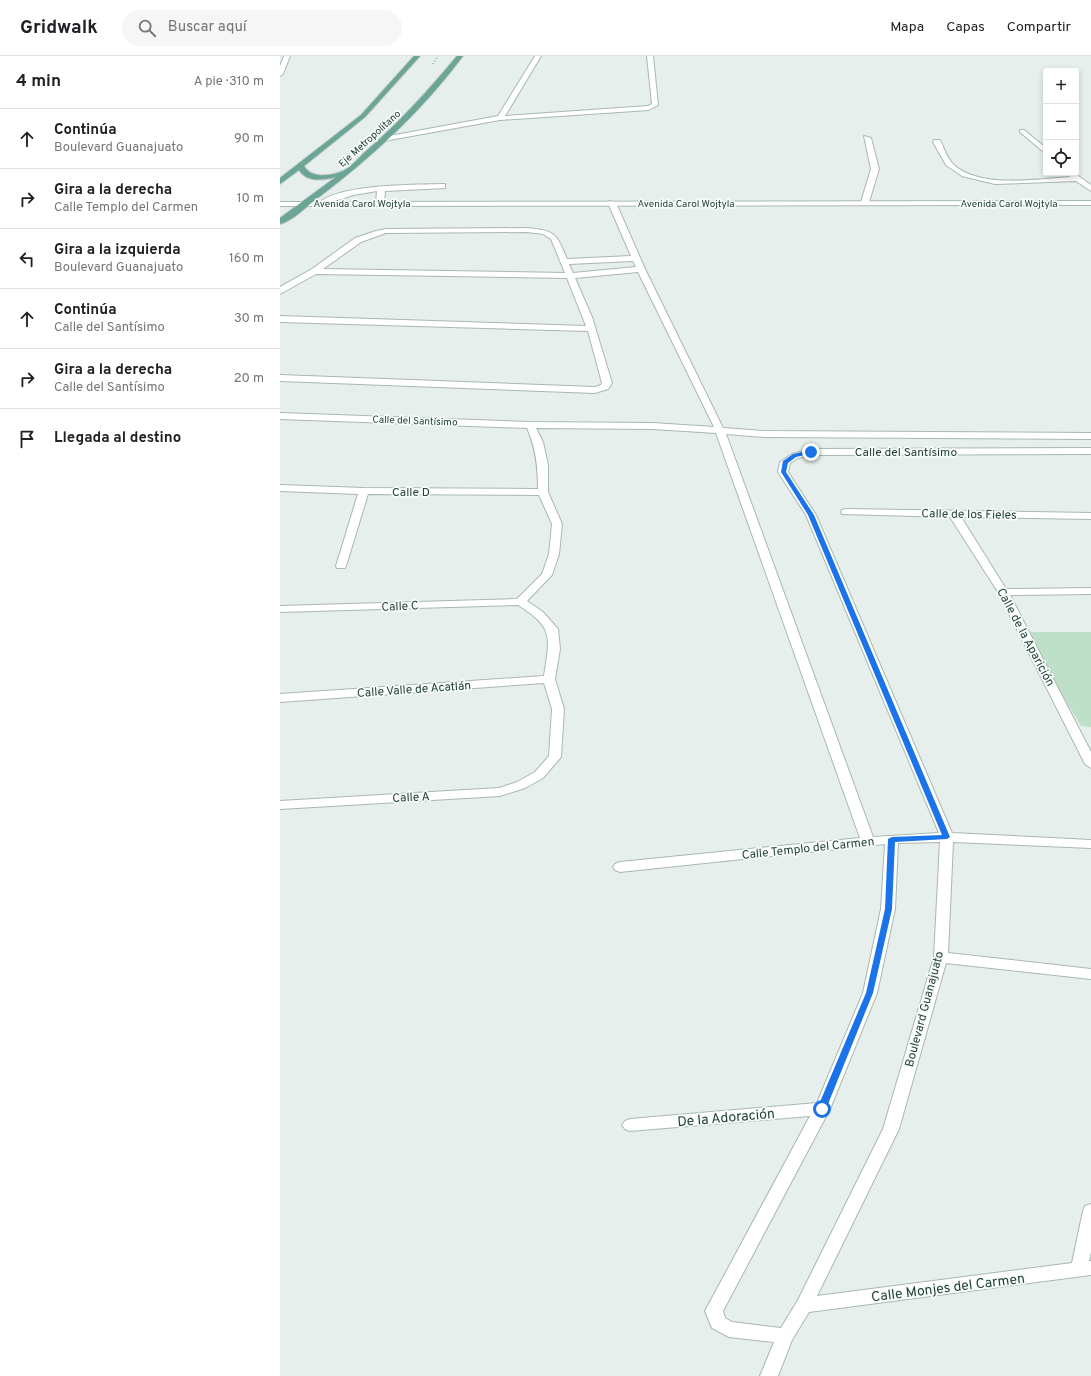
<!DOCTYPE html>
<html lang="es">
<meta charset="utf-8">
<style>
body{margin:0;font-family:Overpass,sans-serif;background:#f6f6f6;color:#202124}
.controls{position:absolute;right:12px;top:12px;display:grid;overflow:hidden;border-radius:4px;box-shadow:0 2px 6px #0003}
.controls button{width:36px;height:36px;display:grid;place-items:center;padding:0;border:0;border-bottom:1px solid #e0e0e0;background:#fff;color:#202124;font:20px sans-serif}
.stop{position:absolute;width:12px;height:12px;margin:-9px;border:3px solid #1a73e8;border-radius:50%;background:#fff}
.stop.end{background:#1a73e8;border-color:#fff;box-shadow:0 1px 4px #0008}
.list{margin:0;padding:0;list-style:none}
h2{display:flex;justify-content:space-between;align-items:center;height:52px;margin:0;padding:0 16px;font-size:17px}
h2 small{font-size:13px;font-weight:400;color:#757577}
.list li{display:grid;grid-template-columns:26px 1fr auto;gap:12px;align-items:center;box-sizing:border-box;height:60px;padding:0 16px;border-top:1px solid #e0e0e0}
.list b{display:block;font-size:15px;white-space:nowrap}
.list p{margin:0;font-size:13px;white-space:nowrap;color:#757577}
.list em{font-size:13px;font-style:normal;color:#757577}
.icon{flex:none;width:22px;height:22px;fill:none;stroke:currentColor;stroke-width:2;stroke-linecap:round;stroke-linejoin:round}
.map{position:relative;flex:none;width:811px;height:1320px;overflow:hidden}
header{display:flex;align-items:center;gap:24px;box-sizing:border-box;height:56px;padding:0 20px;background:#fff;border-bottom:1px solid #e0e0e0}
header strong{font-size:19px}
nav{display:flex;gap:22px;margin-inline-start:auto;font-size:14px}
.search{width:280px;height:36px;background:#f6f6f6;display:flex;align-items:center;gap:10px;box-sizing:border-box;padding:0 14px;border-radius:22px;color:#757577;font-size:15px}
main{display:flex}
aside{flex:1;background:#fff}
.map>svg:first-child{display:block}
</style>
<header>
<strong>Gridwalk</strong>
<div class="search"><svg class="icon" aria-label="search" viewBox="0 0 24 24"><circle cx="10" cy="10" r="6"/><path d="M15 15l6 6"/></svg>Buscar aquí</div>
<nav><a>Mapa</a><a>Capas</a><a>Compartir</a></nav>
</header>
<main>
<aside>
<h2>4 min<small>A pie · 310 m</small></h2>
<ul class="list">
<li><svg class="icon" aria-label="ahead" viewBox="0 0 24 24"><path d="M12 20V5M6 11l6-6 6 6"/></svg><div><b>Continúa</b><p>Boulevard Guanajuato</p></div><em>90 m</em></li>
<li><svg class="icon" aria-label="right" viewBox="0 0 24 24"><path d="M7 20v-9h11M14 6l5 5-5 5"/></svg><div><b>Gira a la derecha</b><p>Calle Templo del Carmen</p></div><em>10 m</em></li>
<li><svg class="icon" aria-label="left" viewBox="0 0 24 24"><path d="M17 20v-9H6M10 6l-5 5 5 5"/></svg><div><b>Gira a la izquierda</b><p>Boulevard Guanajuato</p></div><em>160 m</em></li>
<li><svg class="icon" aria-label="ahead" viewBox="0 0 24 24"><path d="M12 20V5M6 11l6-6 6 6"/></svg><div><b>Continúa</b><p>Calle del Santísimo</p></div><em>30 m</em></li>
<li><svg class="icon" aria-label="right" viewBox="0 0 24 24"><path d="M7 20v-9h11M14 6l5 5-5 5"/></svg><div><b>Gira a la derecha</b><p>Calle del Santísimo</p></div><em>20 m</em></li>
<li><svg class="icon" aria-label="arrive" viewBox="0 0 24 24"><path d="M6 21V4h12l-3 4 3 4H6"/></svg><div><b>Llegada al destino</b></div></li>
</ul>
</aside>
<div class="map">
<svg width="811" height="1320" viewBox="0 0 811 1320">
<rect width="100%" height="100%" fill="#e6efeb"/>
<path fill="#bfe0c8" d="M744,576H811V671L801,670Z"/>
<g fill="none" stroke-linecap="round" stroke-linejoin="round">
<defs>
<path id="service" d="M255,0H261L225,60L368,50L372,48L367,0H373L378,49L369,54L220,64L104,85L100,83L104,81L218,60Z
M740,74H744L766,92V98L740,76Z
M584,80L591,82L599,113L589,146L585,148L581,146L591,113Z
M654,84H660C664,92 667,102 673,108C698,133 759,123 790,121L788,117H794L811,129V135L796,125L715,128L682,120L666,109L653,86Z
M162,128H165V132L105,135L104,147L100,149L96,147L97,135L73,139L43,149L39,147C59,128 134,129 162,128Z"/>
<path id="minor" d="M4,0H10L3,18L0,20V10Z
M329,145L336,147L365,213L443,372L484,375L811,377V383L484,381L446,378L593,781L659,777L526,459L498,416L500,406L512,398L531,393L811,392V398L531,399L518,402L510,407L508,416L536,459L672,777L811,784V792L673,786L668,897L811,913V923L666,907L619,1073L537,1240L792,1207L803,1155L805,1150L811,1148V1196L809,1205H811V1219L529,1256L512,1284L498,1320H480L494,1286L449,1281L432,1272L425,1255L530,1060L350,1075L345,1073L342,1069L345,1065L350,1063L537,1047L583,937L601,853L605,788L340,816L335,814L333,811L335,808L340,806L580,782L436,377L373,373L256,372L263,386L268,409V436L282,468L279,498L272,519L247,545L263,556L278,573L280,593L275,623L284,653L281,701L263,722L245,732L220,740L0,753V745L219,732L237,726L255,716L269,700L272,653L264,627L0,646V638L264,620C270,580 274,572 238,549L0,556V550L237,543L262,518L269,498L272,468L259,439L88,438L66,510L65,512H57L56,510L78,438L0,435V429L84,432L258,433C258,411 256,392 247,372L0,363V357L250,366L373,367L434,371L358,216L295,222L312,261L332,327L328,333L315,337L0,325V319L315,331L321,329L322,327L308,275L0,266V260L306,270L287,222L36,218L0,238V231L32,213L75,182L96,175L106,173L247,172C276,175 276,177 287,203L351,200L328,147ZM247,176L263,178L271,183L285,217L43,213L81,186L106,177ZM353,205L356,211L293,217L289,208ZM660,786L654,901L603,1073L518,1244L501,1272L452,1266L445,1262L443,1255L550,1053L597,937L615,853L618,787Z
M566,453L811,457V463L681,461L726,533L811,532V538L730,539L811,696V712L805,708L718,536L670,461L562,458L561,456L562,454Z"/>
<path id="tertiary" d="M811,145V149L0,150V146Z"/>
<path id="primary" d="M134,0H140L85,61L24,110C31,123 51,120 63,115C70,112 78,103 84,97C118,68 148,35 177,0H183C142,55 90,103 35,144C25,152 12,165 0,168V162L56,121C44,124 27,127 19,114L0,128V122L81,59Z"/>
</defs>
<use href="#service" stroke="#a8b8b2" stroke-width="2"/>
<use href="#minor" stroke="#a8b8b2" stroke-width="2"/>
<use href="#tertiary" stroke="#a8b8b2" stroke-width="2"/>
<use href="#primary" stroke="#c2cac8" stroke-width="2"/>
<path stroke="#86b3a5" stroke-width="1.5" stroke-dasharray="1 2" stroke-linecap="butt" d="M153,8L158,0"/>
<use href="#service" fill="#fff" fill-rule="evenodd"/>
<use href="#minor" fill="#fff" fill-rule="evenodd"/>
<use href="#tertiary" fill="#fff" fill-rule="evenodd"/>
<use href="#primary" fill="#6aa596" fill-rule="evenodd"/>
</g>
<path fill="#1a73e8" d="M531,394L533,397L516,401L508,407L506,416L534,459L670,781L667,783L615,786L612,853L593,937L546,1053L542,1056L537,1053L586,937L605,853L608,783L612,781L662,779L528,459L501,416L503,405L513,398Z"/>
<g text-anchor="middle" stroke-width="3.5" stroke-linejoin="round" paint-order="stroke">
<g font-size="10" fill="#24423a" stroke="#f7fbf9">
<text transform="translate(89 82) rotate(-42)" y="4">Eje Metropolitano</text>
<text x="82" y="151">Avenida Carol Wojtyla</text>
<text x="406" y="151">Avenida Carol Wojtyla</text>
<text x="729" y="151">Avenida Carol Wojtyla</text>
<text transform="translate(135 364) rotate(2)" y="4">Calle del Santísimo</text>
</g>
<g font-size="12" fill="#24423a" stroke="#f7fbf9">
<text x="626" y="400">Calle del Santísimo</text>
<text x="131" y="440">Calle D</text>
<text transform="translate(689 458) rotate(1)" y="4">Calle de los Fieles</text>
<text transform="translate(120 550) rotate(-2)" y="4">Calle C</text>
<text transform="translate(746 581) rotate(62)" y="4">Calle de la Aparición</text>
<text transform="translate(134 633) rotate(-4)" y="4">Calle Valle de Acatlán</text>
<text transform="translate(131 741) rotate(-3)" y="4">Calle A</text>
<text transform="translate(528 792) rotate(-6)" y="4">Calle Templo del Carmen</text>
<text transform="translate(644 953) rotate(-75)" y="4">Boulevard Guanajuato</text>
</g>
<g font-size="14" fill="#24423a" stroke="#f7fbf9">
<text transform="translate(446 1061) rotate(-5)" y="5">De la Adoración</text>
<text transform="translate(668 1231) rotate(-7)" y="5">Calle Monjes del Carmen</text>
</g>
</g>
</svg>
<div class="controls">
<button>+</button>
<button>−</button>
<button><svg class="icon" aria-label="locate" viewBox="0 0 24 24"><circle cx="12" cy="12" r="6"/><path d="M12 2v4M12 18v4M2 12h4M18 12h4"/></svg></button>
</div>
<div class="stop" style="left:542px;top:1053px"></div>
<div class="stop end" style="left:531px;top:396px"></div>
</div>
</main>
